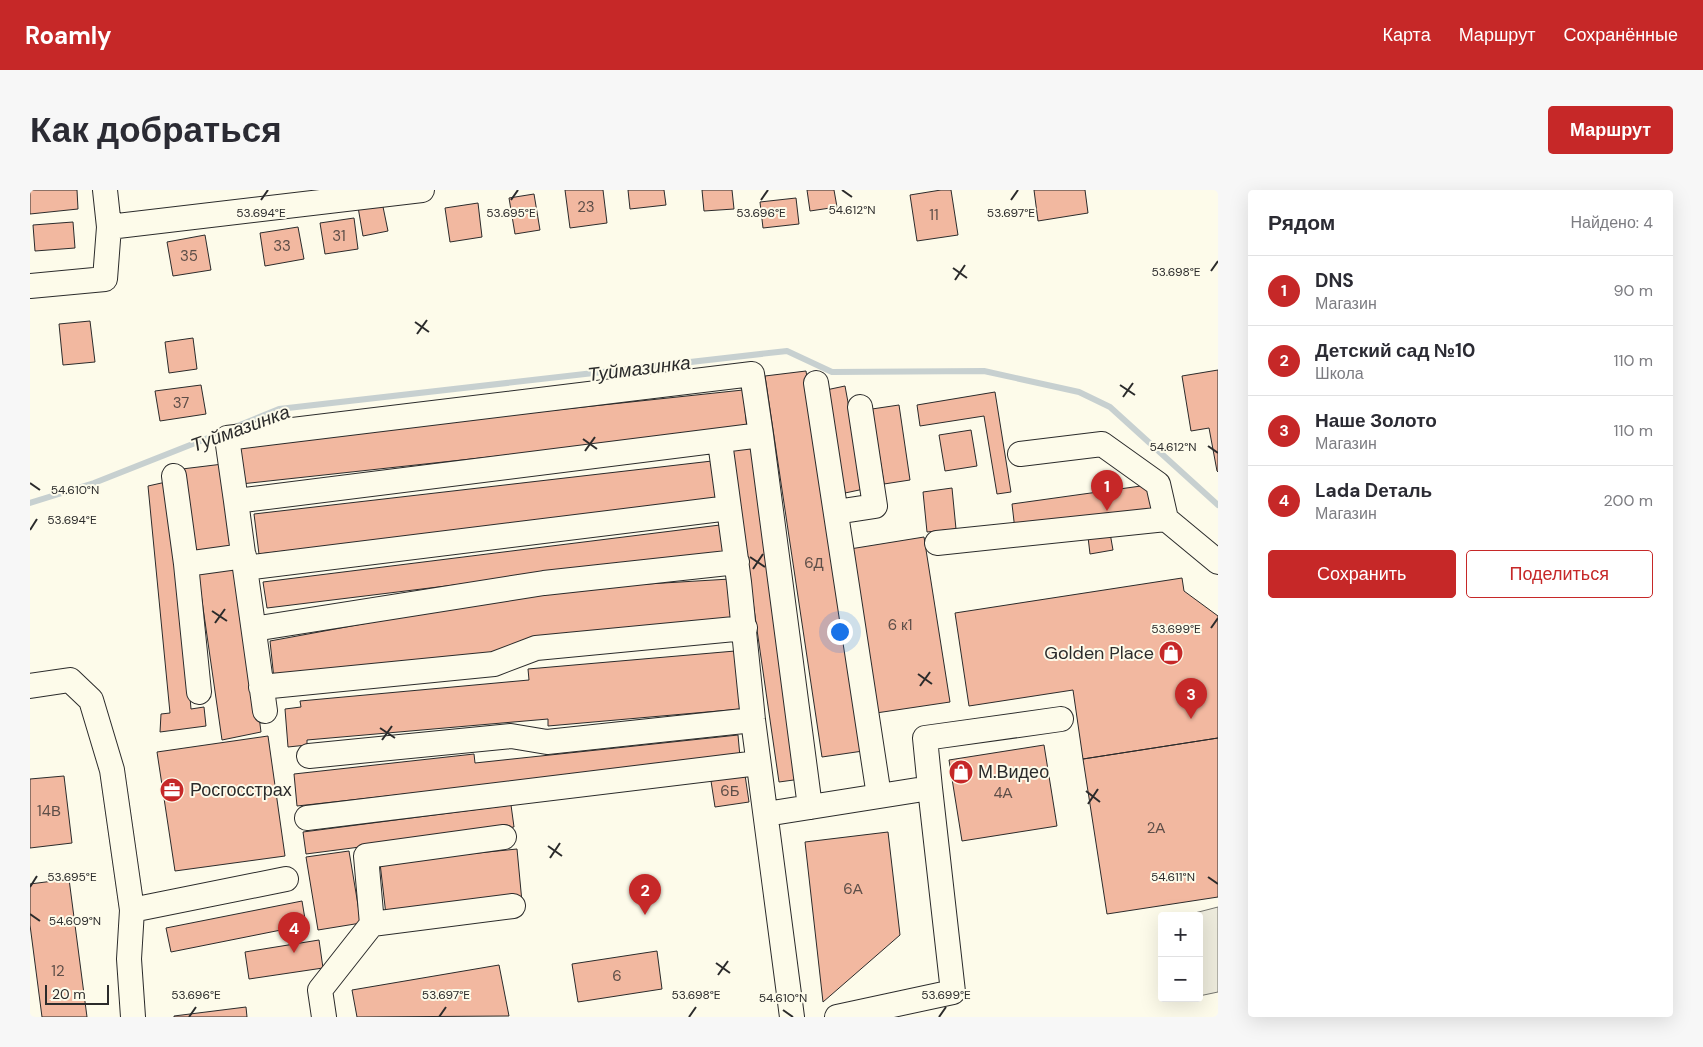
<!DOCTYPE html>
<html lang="ru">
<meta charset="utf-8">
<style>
body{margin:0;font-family:"DM Sans",sans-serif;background:#f7f7f7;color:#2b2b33}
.controls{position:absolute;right:15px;bottom:15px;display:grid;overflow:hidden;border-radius:5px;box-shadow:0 5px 20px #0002}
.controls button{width:45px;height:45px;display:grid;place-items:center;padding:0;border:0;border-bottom:1px solid #e1e1e2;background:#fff;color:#2b2b33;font:25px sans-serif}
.scale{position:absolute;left:15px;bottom:12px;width:64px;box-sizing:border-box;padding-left:5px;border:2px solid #2b2b2b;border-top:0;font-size:14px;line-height:18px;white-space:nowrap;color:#2b2b2b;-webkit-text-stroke:4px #fdfbea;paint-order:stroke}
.you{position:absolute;left:809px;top:441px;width:18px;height:18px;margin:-12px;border:4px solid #fff;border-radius:50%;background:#1a73e8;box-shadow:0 0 0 8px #1a73e833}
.badge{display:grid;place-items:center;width:32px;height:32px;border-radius:50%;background:#c62828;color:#fff;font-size:16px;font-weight:700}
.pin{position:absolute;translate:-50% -41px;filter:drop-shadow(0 1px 2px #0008)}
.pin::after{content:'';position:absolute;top:26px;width:18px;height:15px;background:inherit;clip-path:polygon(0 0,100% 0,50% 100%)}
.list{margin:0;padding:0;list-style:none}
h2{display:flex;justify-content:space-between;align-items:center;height:65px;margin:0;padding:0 20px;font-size:21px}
h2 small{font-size:16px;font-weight:400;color:#7c7c81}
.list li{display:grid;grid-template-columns:32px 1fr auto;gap:15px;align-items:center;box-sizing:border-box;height:70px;padding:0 20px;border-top:1px solid #e1e1e2}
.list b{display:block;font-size:19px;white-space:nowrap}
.list p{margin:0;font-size:16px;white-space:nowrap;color:#7c7c81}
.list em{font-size:16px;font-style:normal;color:#7c7c81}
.actions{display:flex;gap:10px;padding:15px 20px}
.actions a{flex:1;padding:11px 0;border:1px solid #c62828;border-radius:5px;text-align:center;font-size:18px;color:#c62828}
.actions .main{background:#c62828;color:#fff}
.map{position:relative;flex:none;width:1188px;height:827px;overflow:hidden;border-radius:5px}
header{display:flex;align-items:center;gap:30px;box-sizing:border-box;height:70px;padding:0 25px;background:#c62828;color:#fff}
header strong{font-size:24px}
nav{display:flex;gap:28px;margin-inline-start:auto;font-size:18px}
.intro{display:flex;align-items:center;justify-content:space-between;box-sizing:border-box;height:120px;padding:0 30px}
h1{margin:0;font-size:35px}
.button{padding:12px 22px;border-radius:5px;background:#c62828;color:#fff;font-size:18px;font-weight:700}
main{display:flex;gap:30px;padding:0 30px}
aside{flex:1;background:#fff;border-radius:5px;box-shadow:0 5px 20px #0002}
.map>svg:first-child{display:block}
</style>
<header>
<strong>Roamly</strong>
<nav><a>Карта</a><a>Маршрут</a><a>Сохранённые</a></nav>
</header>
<div class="intro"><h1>Как добраться</h1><a class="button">Маршрут</a></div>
<main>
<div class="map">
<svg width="1188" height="827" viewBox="0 0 1188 827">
<rect width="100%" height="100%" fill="#fdfbea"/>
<path fill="#eceadb" stroke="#74746e" d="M1188,717V802L1169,806V726H1153Z"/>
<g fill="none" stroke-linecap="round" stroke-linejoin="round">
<path stroke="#c7d0d0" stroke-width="6" d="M205,237L249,219L757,161L802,182L954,181L1049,202L1080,217L1188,315
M0,313L64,293L193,242"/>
</g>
<path fill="#f2b8a0" stroke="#2b2b2b" d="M0,0H47L48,19L0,24Z
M535,0H573L577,33L540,38Z
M598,0H634L636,15L600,19Z
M672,0H702L704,19L674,21Z
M777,0H804L807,17L780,21Z
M911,0H921L928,45L887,51L880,5Z
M1004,0H1055L1058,23L1008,31Z
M504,4L510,40L485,44L479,8Z
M766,8L769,34L733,38L730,12Z
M352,12L358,41L333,46L328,17Z
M448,13L452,47L420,52L415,18Z
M324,28L328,59L295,64L290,33Z
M43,32L45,58L5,61L3,35Z
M268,37L274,69L235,76L230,43Z
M175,45L181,80L143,86L137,52Z
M60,131L65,172L33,175L29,134Z
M163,148L167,179L139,183L135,152Z
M1188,180V282L1187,281L1179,238L1161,241L1152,186Z
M776,181L833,561L792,567L735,186Z
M171,195L176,224L130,231L125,201Z
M815,196L834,299L815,303L796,200Z
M713,200L717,239L211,294L207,254Z
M965,202L981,302L967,304L954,226L890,236L887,215Z
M869,215L880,290L854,294L842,219Z
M941,240L947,276L915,281L909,245Z
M723,257L771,589L749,592L701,260Z
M682,271L687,312L229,364L224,324Z
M193,274L205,362L164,367L152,279Z
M136,292L151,401L161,519L174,517L176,536L130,542L131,524L140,523L118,296Z
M1118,295L1122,321L985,340L982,314Z
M922,298L926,339L897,342L893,302Z
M690,335L693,362L237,418L233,392Z
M1080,343L1083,360L1060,364L1058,347Z
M894,347L920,512L846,523L820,359Z
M207,375L219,449L231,542L192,550L168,383Z
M1152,388L1154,401L1188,426V548L1053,569L1043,500L939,516L925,423Z
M700,389L705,430L518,445L483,460L244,489L240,451L517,400Z
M705,461L711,519L518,536V529L277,550V555L258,557L255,519L271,517L270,511L499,490L498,479Z
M708,545L710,567L267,616L264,584L444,564L445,573Z
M238,546L255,666L145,681L127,562Z
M1188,548V707L1077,724L1053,569Z
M1014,555L1027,636L932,651L919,570Z
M715,585L719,612L685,617L681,591Z
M34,586L42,653L0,658V589Z
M481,615L484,637L276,664L273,642Z
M858,642L870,745L793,812L775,652Z
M487,659L492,712L356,725L350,673Z
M319,661L331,733L288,740L276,667Z
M39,689L57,827H12L0,735V694Z
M272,711L276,735L141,762L136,738Z
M289,750L293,778L219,789L215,762Z
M627,761L632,799L548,812L542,774Z
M469,775L479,826L327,827L322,800Z
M216,817L217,827H144V826Z"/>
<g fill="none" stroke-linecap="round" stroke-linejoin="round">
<defs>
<path id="minor" d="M79,37L392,0
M0,96L75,89L79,37L75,0
M722,184L731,245L206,311L197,248Z
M786,193L849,606
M731,245L780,617
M690,252L709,392L723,530L762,827
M990,264L1072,254L1128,294L1136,329
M144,286L156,374L214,366
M206,311L215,378L699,318
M806,322L845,316L830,217
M907,353L1136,329L1188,372
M156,374L169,502
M215,378L235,521
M224,439L514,393L707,372
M0,496L40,490L61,510L82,580L102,720L99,769L103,827
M231,497L464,474L506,458L715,438
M279,566L481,546L517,552L723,530
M900,598L895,548L1031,529
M736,624L900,598L923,802L807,827
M277,628L728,573
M102,720L256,689
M342,734L336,666L474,647
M294,827L290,800L342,734L483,716"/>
</defs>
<use href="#minor" stroke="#2b2b2b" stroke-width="26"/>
<use href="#minor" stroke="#fdfbea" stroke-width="24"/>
</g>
<path fill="none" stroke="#2b2b2b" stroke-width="2" d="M812,0L822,7M231,10L238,0M481,10L488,0M731,10L738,0M981,10L988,0M923,78L937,88M1181,81L1188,71M925,90L935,75M385,132L399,142M387,144L397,130M1090,195L1105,205M1093,207L1103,193M553,249L567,259M1178,256L1188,263M555,261L565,247M0,293L10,300M0,340L7,329M720,367L735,377M723,379L733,364M182,421L197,431M185,433L195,419M1181,438L1188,428M888,484L902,494M890,496L900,482M350,538L365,548M352,550L362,536M1056,601L1070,612M1058,614L1068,599M518,656L532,666M520,668L530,653M1178,687L1188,694M0,697L7,686M0,724L10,731M686,773L700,783M688,785L698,771M753,820L763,827M159,827L166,817M409,827L416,817M659,827L666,817M909,827L916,817"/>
<defs>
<symbol id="shop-disc" viewBox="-11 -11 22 22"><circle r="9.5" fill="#c62828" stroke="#fdfbea"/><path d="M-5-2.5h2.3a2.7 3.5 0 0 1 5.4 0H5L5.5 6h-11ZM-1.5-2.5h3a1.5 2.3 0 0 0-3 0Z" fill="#fff"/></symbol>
<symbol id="office-disc" viewBox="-11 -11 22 22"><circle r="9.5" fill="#c62828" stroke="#fdfbea"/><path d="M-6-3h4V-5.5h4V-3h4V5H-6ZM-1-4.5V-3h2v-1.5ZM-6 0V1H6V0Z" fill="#fff"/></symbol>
</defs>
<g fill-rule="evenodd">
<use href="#shop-disc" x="1127" y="449" width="28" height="28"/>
<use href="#shop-disc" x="917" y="568" width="28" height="28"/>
<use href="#office-disc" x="128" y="586" width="28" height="28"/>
</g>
<g text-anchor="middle" stroke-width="4" stroke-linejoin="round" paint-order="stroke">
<g font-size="15" fill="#5d4e48">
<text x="556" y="22">23</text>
<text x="904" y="30">11</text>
<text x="309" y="51">31</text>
<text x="252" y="61">33</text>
<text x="159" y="71">35</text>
<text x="151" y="218">37</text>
<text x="784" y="378">6Д</text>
<text x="870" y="440">6 к1</text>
<text x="700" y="606">6Б</text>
<text x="973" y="608">4А</text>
<text x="19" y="626">14В</text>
<text x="1126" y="643">2А</text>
<text x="823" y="704">6А</text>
<text x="28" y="786">12</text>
<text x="587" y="791">6</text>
</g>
<g font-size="18" fill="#2b2b2b" stroke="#fdfbea" text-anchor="start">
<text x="1124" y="469" text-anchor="end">Golden Place</text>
<text x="948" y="588">М.Видео</text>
<text x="160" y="606">Росгосстрах</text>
</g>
<g font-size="19" font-style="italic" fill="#2b2b2b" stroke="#fdfbea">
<text transform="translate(609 178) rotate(-7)" y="7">Туймазинка</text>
<text transform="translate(210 238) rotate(-20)" y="7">Туймазинка</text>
</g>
</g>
<g font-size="12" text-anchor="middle" fill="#2b2b2b" stroke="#fdfbea" stroke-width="4" stroke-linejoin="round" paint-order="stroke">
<text x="822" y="24">54.612°N</text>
<text x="231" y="27">53.694°E</text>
<text x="481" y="27">53.695°E</text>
<text x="731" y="27">53.696°E</text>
<text x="981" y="27">53.697°E</text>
<text x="1146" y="86">53.698°E</text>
<text x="1143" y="261">54.612°N</text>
<text x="45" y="304">54.610°N</text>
<text x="42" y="334">53.694°E</text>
<text x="1146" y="443">53.699°E</text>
<text x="42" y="691">53.695°E</text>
<text x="1143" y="691">54.611°N</text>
<text x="45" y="735">54.609°N</text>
<text x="166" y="809">53.696°E</text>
<text x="416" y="809">53.697°E</text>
<text x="666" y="809">53.698°E</text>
<text x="916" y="809">53.699°E</text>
<text x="753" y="812">54.610°N</text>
</g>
</svg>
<div class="controls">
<button>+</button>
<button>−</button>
</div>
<div class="scale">20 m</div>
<div class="you"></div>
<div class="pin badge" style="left:1077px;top:321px">1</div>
<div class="pin badge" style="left:615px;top:725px">2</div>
<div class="pin badge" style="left:1161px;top:529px">3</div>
<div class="pin badge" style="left:264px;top:763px">4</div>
</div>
<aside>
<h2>Рядом<small>Найдено: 4</small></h2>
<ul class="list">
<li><span class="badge">1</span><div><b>DNS</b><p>Магазин</p></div><em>90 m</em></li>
<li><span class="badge">2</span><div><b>Детский сад №10</b><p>Школа</p></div><em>110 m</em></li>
<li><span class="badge">3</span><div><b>Наше Золото</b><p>Магазин</p></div><em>110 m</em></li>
<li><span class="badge">4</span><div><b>Lada Dеталь</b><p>Магазин</p></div><em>200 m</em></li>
</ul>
<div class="actions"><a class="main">Сохранить</a><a>Поделиться</a></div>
</aside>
</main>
